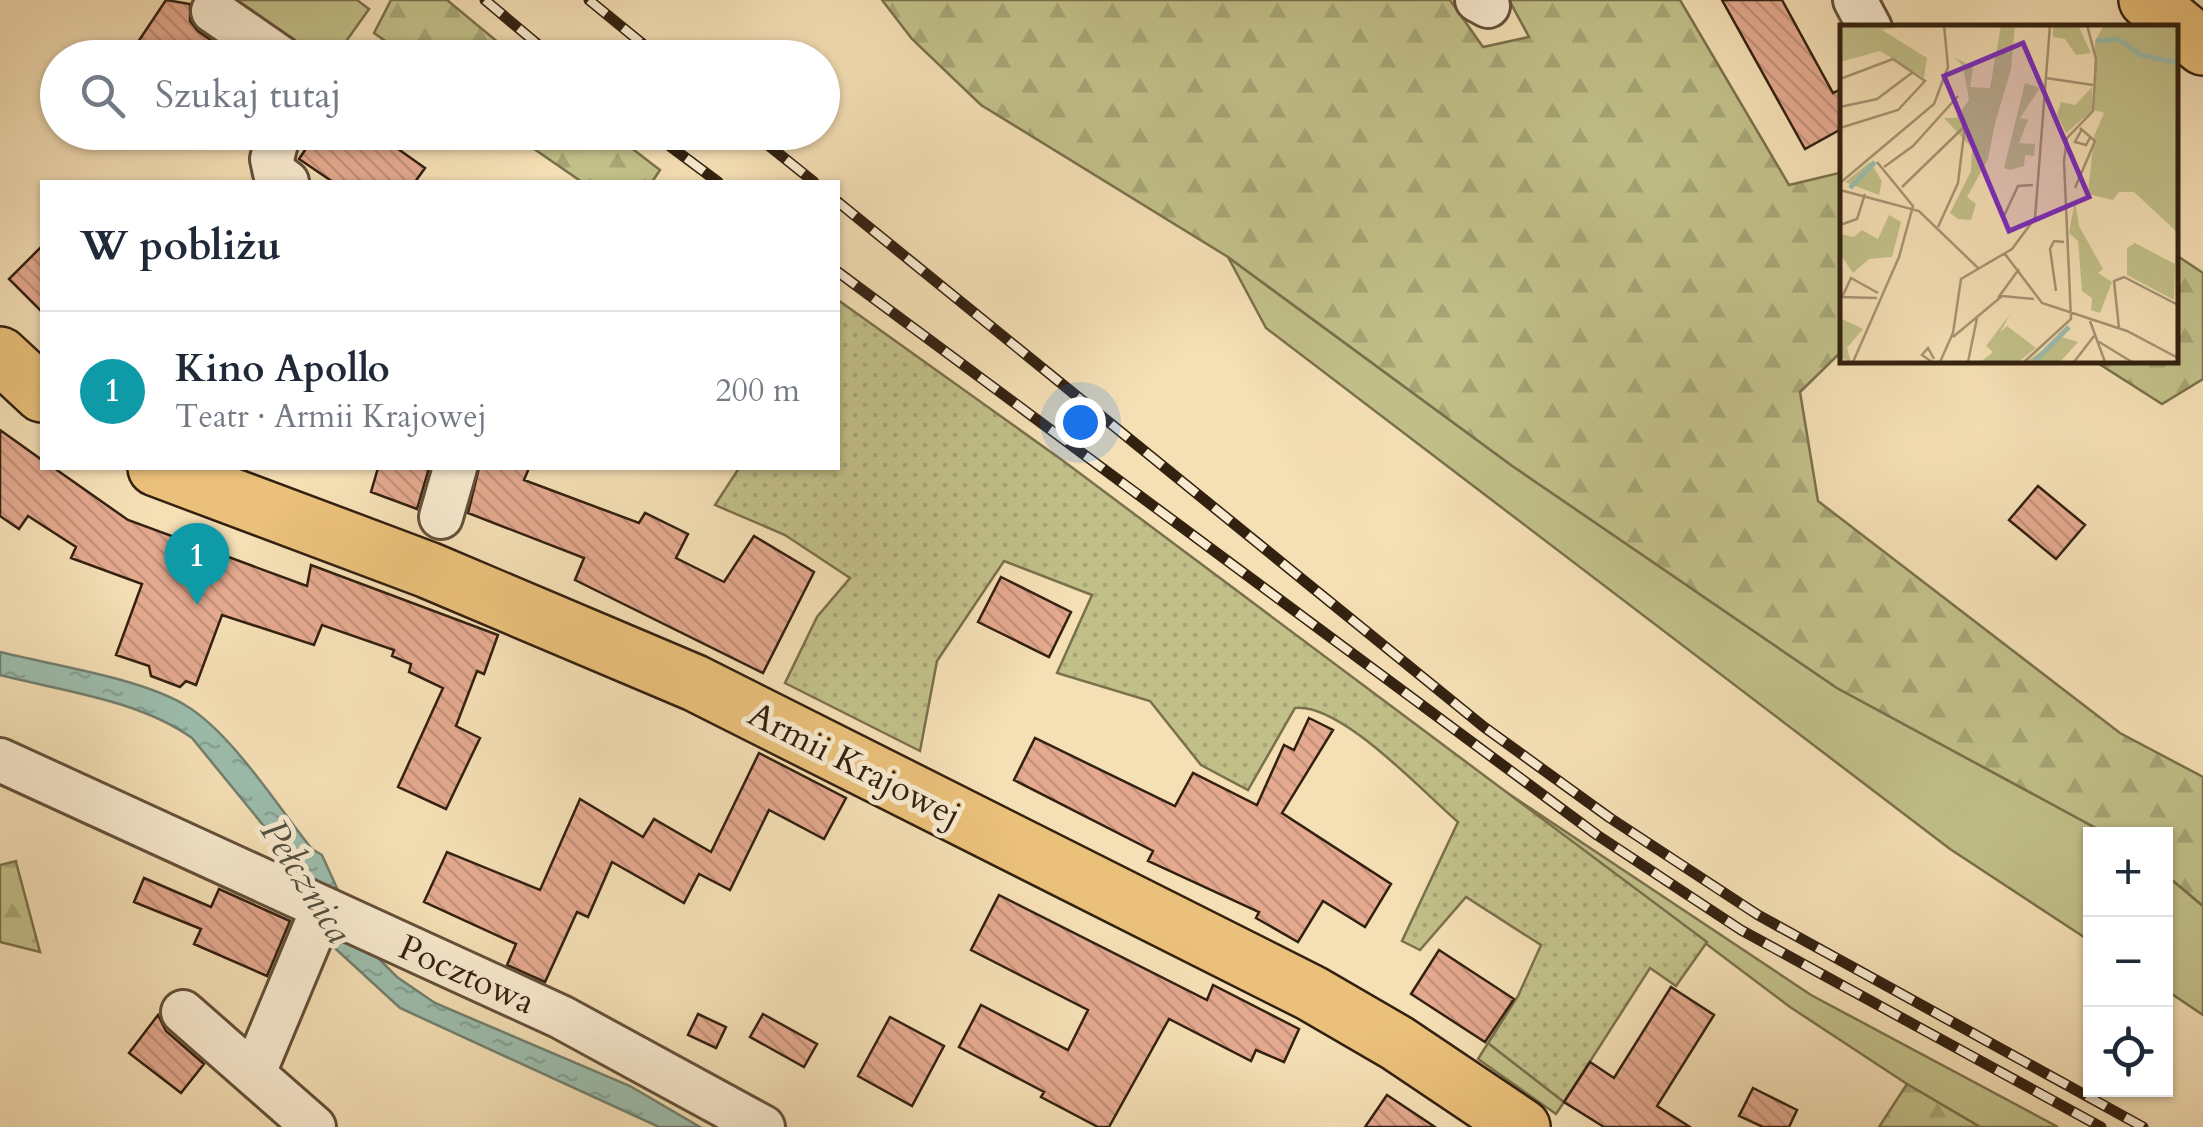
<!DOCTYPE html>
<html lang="pl">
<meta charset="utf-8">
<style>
body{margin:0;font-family:Cardo,serif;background:#f6f6f7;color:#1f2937}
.controls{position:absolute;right:30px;bottom:30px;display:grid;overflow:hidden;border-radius:0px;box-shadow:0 2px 8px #0004}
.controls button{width:90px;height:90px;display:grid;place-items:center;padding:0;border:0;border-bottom:2px solid #e0e1e3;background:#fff;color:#1f2937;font:50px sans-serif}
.you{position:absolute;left:1080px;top:422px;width:35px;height:35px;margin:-25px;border:8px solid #fff;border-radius:50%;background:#1a73e8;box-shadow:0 0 0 15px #1a73e833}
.badge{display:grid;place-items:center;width:65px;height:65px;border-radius:50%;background:#111827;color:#fff;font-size:32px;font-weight:700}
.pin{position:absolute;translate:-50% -82px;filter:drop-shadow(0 2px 5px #0008)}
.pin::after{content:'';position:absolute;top:52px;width:35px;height:30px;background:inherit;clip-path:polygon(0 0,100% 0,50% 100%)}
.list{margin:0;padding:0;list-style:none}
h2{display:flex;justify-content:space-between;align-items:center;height:130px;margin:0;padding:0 40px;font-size:42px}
h2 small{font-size:32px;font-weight:400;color:#747a83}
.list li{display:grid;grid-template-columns:65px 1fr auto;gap:30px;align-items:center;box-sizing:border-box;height:160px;padding:0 40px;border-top:2px solid #e0e1e3}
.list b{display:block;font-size:38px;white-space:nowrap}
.list p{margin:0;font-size:32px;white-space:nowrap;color:#747a83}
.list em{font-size:32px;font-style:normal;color:#747a83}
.icon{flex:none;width:55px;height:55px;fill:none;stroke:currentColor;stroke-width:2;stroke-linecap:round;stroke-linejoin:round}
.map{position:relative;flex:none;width:2203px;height:1127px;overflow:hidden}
.search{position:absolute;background:#fff;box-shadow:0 2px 8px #0004;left:40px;top:40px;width:800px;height:110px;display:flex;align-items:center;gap:25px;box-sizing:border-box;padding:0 35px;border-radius:55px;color:#747a83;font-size:38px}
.panel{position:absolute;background:#fff;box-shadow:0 2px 8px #0004;left:40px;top:180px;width:800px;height:290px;border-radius:0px}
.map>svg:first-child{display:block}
</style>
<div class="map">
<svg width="2203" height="1127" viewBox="0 0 2203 1127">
<defs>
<pattern id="forest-firs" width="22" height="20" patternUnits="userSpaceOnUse" patternTransform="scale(2.5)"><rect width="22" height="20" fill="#c2c089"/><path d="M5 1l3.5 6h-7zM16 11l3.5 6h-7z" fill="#a7a575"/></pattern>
<pattern id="garden-dots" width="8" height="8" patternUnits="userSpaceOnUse" patternTransform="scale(2.5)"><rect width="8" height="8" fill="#c2c089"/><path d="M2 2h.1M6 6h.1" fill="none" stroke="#a7a575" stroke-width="1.8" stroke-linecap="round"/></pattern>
<pattern id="water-ripples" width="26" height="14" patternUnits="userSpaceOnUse" patternTransform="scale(2.5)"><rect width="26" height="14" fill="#9cbdad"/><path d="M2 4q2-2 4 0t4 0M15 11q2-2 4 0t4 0" fill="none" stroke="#87a294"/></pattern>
<pattern id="building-back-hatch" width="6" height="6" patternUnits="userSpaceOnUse" patternTransform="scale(2.5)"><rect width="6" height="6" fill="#e4a98f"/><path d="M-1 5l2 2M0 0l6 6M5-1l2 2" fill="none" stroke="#c4917a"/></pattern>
</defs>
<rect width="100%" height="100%" fill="#f5dfb5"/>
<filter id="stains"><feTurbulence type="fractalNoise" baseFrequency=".002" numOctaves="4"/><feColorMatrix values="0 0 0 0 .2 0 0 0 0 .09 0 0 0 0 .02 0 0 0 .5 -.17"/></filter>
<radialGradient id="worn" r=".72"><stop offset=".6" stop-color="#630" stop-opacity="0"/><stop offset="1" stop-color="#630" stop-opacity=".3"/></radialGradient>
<path fill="#c2c089" stroke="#7a704c" stroke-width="2.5" d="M224,0H357L369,9L335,57H307Z
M1228,257L1511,465L1837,688L2107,834H2090V941L1950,849L1266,328Z
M1494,784L1811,995L2058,1127H1980L1907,1084L1790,1007Z
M2166,875L2203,906V1015L2166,990Z
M1488,1043L1564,1102L1556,1114L1478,1059Z"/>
<path fill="url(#forest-firs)" stroke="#7a704c" stroke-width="2.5" d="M391,0H447L516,57H408L374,33Z
M882,0H1450L1483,47L1529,37L1509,0H1680L1789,185L1843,172V350L1800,392L1818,501L2120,733L2203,777V906L2166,875V834H2107L1837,688L1511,465L1228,257L981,105L912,39Z
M511,133H612L660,170L652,182H582Z
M2176,255L2203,273V379L2162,404L2093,360H2176Z
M16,861V862L40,952L0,942V865Z
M1907,1084L1980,1127H1879Z"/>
<path fill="url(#garden-dots)" stroke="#7a704c" stroke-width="2.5" d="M838,300L1062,460L1707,942L1676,986L1650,968L1564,1102L1488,1043L1518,996L1541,945L1466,897L1420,950L1402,941L1458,822C1422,791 1341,703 1295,708L1248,790L1201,765L1150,701L1057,673L1092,595L1004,561L937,661L920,751L785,683L817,617L850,578L785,535L715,505L739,468H838Z"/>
<path fill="url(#water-ripples)" stroke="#727f6e" stroke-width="2.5" d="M0,652C52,665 140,678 185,705C232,733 277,806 312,849L322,855L361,941L397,977L435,1003L630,1086L700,1127H659L400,1008L326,940L290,858L192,738C139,700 62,691 0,675Z"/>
<path fill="url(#building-back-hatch)" stroke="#332110" stroke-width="2.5" d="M166,0L190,4V21L198,31L236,58H154L136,45Z
M1722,0H1782L1833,93L1843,88V128L1805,149Z
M317,132H374L425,168L415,182H333L299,159Z
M42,246V312L9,279Z
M0,430L42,460V468H54L128,520L307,586L311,565L498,635L484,674L477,671L456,726L480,738L446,809L398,787L443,688L409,672L411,664L392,656L394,650L322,625L314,645L222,615L196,685L186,681L180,687L151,676L149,666L116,655L142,584L71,558L76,547L28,516L19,529L0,516Z
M378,468H429L417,509L371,492Z
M479,468H529L524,480L639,523L645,513L688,534L676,558L724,582L754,536L814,572L763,673L575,580L584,558L468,513Z
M2038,486L2085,525L2056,559L2009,520Z
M1001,577L1071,612L1049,657L978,622Z
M1309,718L1333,730L1282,813L1391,884L1365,927L1323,901L1298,942L1256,918L1259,912L1148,861L1153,851L1014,780L1035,738L1175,806L1193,773L1257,805L1284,745L1294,750Z
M759,753L846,798L824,839L769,810L730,890L699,874L684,903L612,862L588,917L577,912L545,982L507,965L516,944L424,902L447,852L540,890L580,799L643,837L654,819L711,852Z
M144,878L211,907L219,889L290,921L267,976L194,944L201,929L134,902Z
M999,895L1207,1000L1213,985L1299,1029L1284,1062L1256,1050L1251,1061L1169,1019L1109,1127H1098L1041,1097L1044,1092L959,1047L981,1005L1068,1050L1088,1010L971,950Z
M1439,950L1514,999L1485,1042L1411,994Z
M1671,987L1714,1015L1657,1106L1690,1127H1604L1564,1102L1590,1062L1614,1078Z
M698,1014L726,1027L716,1048L688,1035Z
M763,1014L817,1044L804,1067L750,1037Z
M158,1015L166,1031L204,1064L181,1093L129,1053Z
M890,1017L944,1046L912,1106L858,1076Z
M1753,1088L1797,1110L1789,1127H1763L1739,1116Z
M1387,1095L1435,1127H1365Z"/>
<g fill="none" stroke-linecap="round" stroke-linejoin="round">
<defs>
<path id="minor" d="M1477,0L1488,6
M1855,0L1870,28
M213,11L281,58
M279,132L272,159L275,173L287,182
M441,517L455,468
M0,760L561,1017L763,1127
M183,1012L314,1127
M254,1073L322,910"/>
<path id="major" d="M2147,0L2203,47
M0,355L42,394
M156,468L428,570L695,683L1311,993L1397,1043L1522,1127"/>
</defs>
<use href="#minor" stroke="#645039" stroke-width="48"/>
<use href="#major" stroke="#332110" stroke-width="60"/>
<use href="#minor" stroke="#f8eacf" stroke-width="42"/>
<use href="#major" stroke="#eac07a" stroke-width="55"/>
<defs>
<path id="rail" d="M485,0L554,58
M589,0L660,58
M651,132L718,182
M752,132L814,182
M838,202L1484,727L1610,818L1758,915L2143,1127
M838,272L1597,835L1741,930L2101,1127"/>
</defs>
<use href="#rail" stroke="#332110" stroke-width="11"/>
<use href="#rail" stroke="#f8eacf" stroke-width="8" stroke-dasharray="22" stroke-linecap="butt"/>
</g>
<g text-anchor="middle" stroke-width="10" stroke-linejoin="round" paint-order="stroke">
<g font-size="35" fill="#332110" stroke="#f8eacf">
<text transform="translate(855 764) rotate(27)" y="12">Armii Krajowej</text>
<text transform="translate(467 974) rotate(24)" y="12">Pocztowa</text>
</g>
<g font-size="38" font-style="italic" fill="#52503f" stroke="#f8eacf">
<text transform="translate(307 881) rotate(58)" y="13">Pełcznica</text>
</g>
</g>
<g transform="translate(1840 25)">
<rect width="338" height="338" fill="#f5dfb5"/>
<path d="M175,0L171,44L151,112L165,30ZM252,62V86L226,108L217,90L221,77L235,80L227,89ZM30,137L42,156L39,170L5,157ZM170,289L160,308L167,301L196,323L178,337H140L153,327L146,321Z" fill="#c2c089"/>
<path d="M0,0H71L42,5L87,33L84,53L40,26L0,37ZM161,0H175L148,134L127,172L136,179L131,195L118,194L110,188L131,146L132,123L104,93H116L129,75L123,41L114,32L133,42L130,62L150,63ZM213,0H238L251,28L236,30L225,14L213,12ZM264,0H337V207L294,167H279L273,175L248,169L254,111L264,88L254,85L255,16ZM235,175L239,201L263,244L258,248L272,257L260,288L251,285L252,273L242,266L238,216L229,208ZM49,190L61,197L52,232L29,234L13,248L0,229V209L14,212L22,205L38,214ZM0,293L23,304L7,323L11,337L0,333ZM222,312L238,317L220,337H186Z" fill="#c2c089"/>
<path d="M295,218L335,239L334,275L287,250V223Z" fill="#c2c089"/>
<path d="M185,58L200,63L180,93L188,95L179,118L195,119L194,131L185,130L184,141L170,145L164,143Z" fill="#c2c089"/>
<path fill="none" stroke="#9cbdad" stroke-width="5" d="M256,16L278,14L301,30L338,38M10,163L35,137M194,337L229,302"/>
<path fill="none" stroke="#a79373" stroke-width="2.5" d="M206,53L253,60M0,54L53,34L85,56L58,85L0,103M0,82L37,74L73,47M242,104L235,117L246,120L251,111M44,142L73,121L118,71M0,158L94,79L108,42L104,0M62,162L125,101M235,163L255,116L240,103M0,165L79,186L138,243M164,191L178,161L193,160M0,200L17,194L25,169M98,202L118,158L125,101M165,229L202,278L287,306L338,333M216,266L210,224L214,216L224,217M37,273L2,272L11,253L38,268M158,273L179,244M250,296L265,337M279,303L274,256L284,252L338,280M113,312L162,271L194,274M256,315L292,337M13,337L59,232L73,181L37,137M92,337L82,330L88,323L94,334M100,337L113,308L121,254L172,224L195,193L210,0M128,337L137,293M184,337L231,294L224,136L227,113L253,86L256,34L247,0M234,337L254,311"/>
<path fill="#7b2cbf" fill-opacity="0.15" stroke="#7b2cbf" stroke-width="5" d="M183,18L249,172L169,206L104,51Z"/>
<rect width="338" height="338" fill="none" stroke="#332110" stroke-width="5"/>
</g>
<rect width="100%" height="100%" filter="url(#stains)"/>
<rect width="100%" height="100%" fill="url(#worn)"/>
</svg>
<div class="controls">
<button>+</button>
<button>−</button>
<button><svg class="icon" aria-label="locate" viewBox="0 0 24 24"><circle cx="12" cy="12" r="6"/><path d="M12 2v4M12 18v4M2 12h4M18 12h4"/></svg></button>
</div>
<div class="you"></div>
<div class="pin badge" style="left:197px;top:605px;background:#0f9aa8">1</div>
<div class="search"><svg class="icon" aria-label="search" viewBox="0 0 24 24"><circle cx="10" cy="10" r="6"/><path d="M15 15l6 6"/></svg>Szukaj tutaj</div>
<section class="panel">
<h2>W pobliżu<small></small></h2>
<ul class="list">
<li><span class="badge" style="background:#0f9aa8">1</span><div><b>Kino Apollo</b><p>Teatr · Armii Krajowej</p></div><em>200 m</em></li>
</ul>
</section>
</div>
